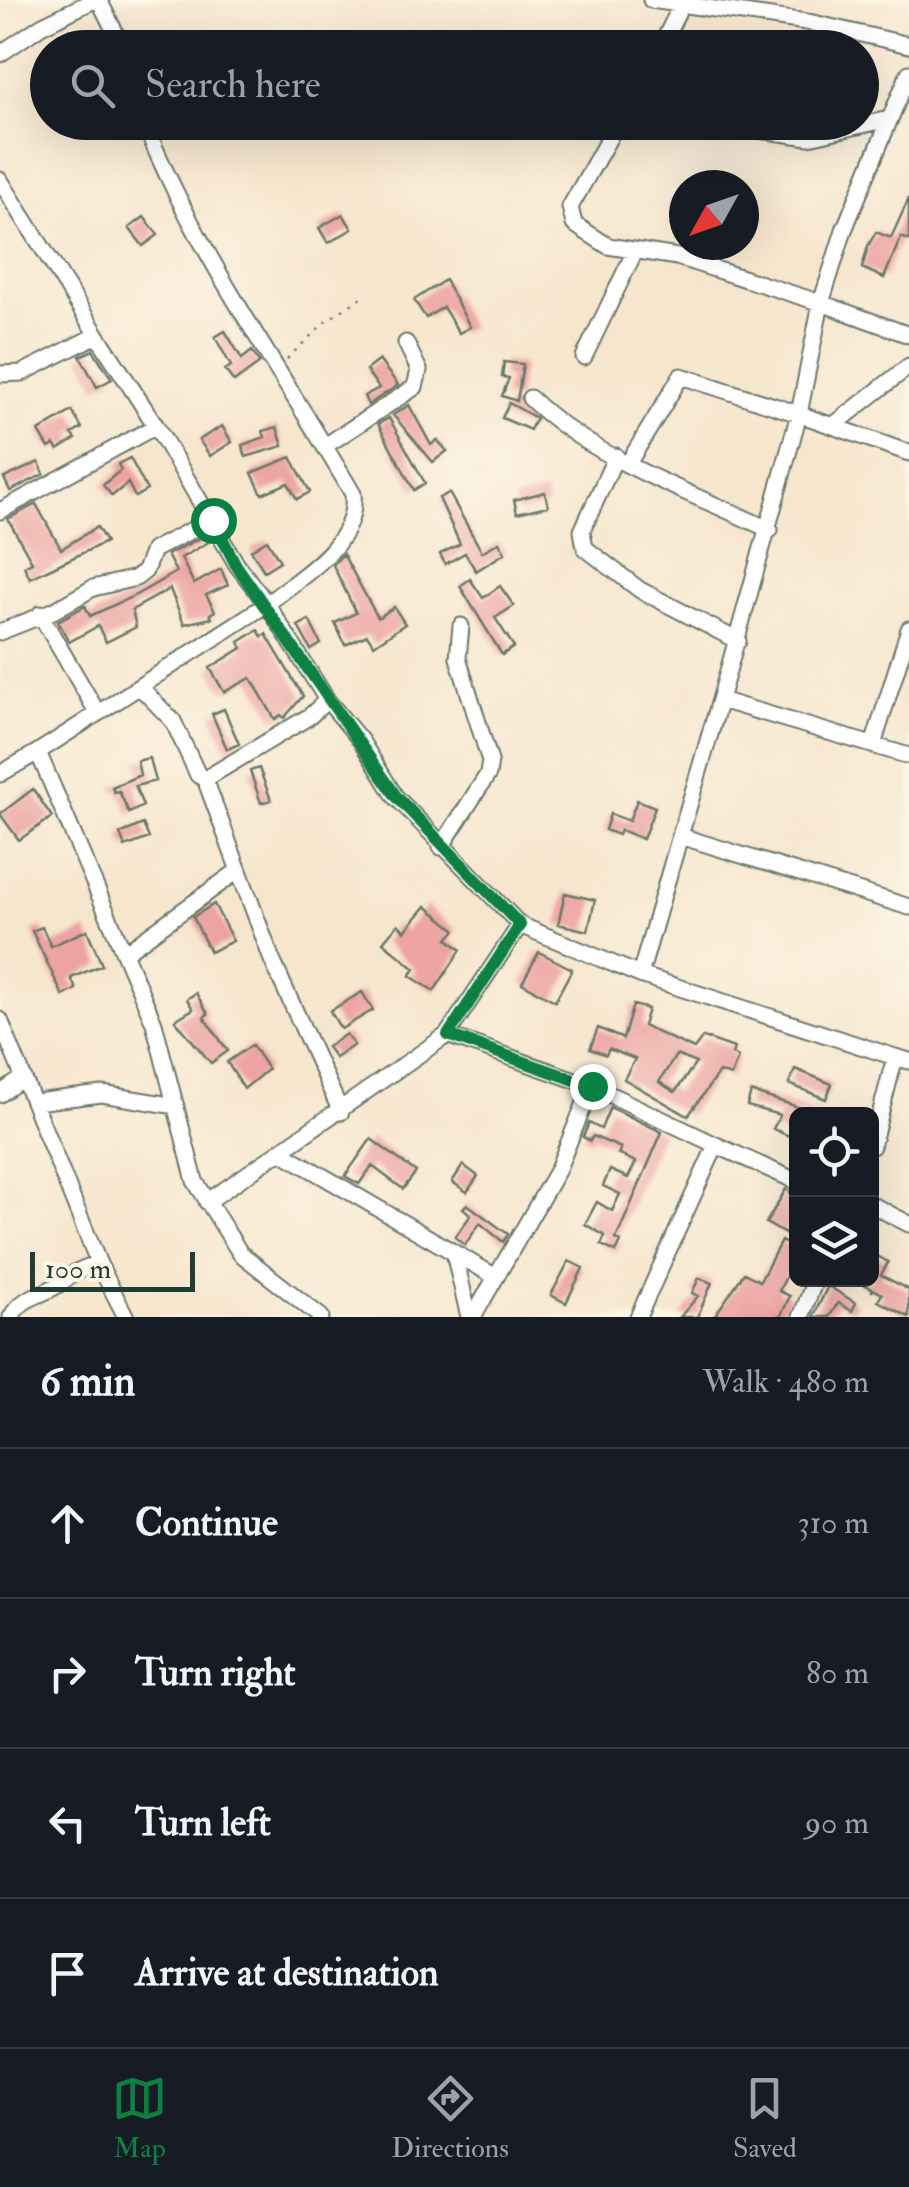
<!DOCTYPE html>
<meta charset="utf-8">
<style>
body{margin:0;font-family:"IM FELL Double Pica",serif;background:#242831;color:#f1f3f6}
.controls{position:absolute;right:30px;bottom:30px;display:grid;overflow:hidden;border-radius:15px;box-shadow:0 10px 40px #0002}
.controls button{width:90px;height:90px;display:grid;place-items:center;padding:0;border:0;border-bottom:2px solid #363941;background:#171b24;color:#f1f3f6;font:50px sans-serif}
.compass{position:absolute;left:669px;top:170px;width:90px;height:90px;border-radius:50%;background:#171b24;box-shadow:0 10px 40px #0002;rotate:230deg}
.scale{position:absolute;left:30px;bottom:25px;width:165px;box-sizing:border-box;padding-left:10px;border:5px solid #1f3d34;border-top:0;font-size:28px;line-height:35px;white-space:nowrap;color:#1f3d34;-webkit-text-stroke:8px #fcf5e5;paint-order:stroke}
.stop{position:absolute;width:30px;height:30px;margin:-22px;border:8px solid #0b8043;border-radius:50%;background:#fff}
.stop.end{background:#0b8043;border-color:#fff;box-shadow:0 2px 10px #0008}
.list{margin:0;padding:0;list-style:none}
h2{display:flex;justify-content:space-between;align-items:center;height:130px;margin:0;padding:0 40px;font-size:42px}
h2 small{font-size:32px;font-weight:400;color:#9ea1a6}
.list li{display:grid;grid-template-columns:65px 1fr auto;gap:30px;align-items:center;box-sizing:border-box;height:150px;padding:0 40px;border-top:2px solid #363941}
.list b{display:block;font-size:38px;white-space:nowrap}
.list em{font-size:32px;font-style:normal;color:#9ea1a6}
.icon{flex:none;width:55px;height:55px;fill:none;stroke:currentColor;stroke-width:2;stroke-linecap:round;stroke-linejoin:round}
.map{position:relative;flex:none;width:909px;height:1317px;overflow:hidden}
.search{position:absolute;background:#171b24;box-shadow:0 10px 40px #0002;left:30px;right:30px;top:30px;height:110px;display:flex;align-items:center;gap:25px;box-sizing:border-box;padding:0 35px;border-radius:55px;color:#9ea1a6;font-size:38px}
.sheet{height:730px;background:#171b24}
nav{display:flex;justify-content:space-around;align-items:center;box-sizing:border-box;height:140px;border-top:2px solid #363941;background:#171b24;font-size:28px;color:#9ea1a6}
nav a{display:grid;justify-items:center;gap:5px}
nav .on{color:#0b8043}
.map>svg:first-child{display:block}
</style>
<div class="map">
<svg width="909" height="1317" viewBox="0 0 909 1317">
<rect width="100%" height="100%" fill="#fcf5e5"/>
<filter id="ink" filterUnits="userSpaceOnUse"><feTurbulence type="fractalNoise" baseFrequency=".01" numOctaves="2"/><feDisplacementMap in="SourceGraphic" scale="20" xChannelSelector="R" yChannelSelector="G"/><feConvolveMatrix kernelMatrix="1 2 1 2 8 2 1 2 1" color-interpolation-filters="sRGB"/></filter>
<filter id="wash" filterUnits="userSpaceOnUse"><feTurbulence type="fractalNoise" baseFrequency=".0048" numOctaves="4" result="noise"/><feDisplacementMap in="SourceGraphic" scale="40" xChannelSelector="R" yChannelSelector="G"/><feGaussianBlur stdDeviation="2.25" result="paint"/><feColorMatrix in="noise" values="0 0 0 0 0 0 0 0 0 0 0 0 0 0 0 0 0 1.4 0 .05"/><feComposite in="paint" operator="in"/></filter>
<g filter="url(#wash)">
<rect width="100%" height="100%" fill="#f7e6ce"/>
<g id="blocks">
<path fill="#eca3a1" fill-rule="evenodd" d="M909,198V240L901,237L884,278L862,268L868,246L876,232L891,238Z
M343,214L352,229L328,243L319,228Z
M144,217L158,235L143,246L129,228Z
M445,280L470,327L459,333L443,307L426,318L414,300Z
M225,331L242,359L252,351L260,363L234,382L225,370L231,366L215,337Z
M93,350L112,379L97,387L80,356Z
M379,360L398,385L368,405L364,396L379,388L366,370Z
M504,362L523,364L517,401L502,396L509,378L502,377Z
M509,403L536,418L530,430L502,418Z
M409,405L431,445L437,440L447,451L433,462L393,415Z
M72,411L82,428L72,434L76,439L58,450L54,445L49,448L39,431Z
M389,418L425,483L414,490L378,424Z
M222,426L232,442L210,456L199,440Z
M277,427L283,446L246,457L242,445L265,437L263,431Z
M291,457L310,492L297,499L288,483L262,494L252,473Z
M130,458L147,490L135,497L128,483L112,496L103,485L121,470L118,464Z
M39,462L44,474L10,491L4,478Z
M545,492L548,506L517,513L514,500Z
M449,493L482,552L499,542L505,553L476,571L465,553L445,564L440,554L460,544L439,498Z
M36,504L61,549L97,527L106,542L30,578L24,566L32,562L8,519Z
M206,535L210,541L181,558L194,584L221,569L228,585L206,595L215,611L210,614L212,618L184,624L170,589L132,610L136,627L106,642L98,626L69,642L58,621L85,606L90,616L136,595L176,572L167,555Z
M267,540L280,561L264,571L251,550Z
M343,554L378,618L394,607L405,624L374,645L367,635L345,645L335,623L356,613L333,565Z
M470,579L483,598L500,586L514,606L495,618L514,647L502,655L460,586Z
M309,620L321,644L311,650L298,626Z
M258,630L262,637L266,634L303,696L284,718L281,715L275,719L251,678L224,692L210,668L242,648L239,642Z
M224,709L239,744L227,749L212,714Z
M149,758L155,781L135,786L143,806L129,813L119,791L114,792L112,787L140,775L137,761Z
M259,768L271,800L261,803L250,771Z
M33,789L52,817L19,840L0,814Z
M637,800L655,807L643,839L620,830L618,835L605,830L610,814L629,821Z
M143,824L149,838L125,847L120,834Z
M565,893L595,900L588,931L558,924Z
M214,904L233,941L210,952L193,917Z
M426,906L456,930L448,939L461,950L434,991L410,976L415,969L383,942L398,924L405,931Z
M42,927L51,946L87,930L102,965L71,978L76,989L63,996L32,931Z
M539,952L572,969L555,1001L522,983Z
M362,992L373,1010L341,1029L330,1011Z
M196,993L208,1014L204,1017L228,1051L211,1063L175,1020L193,1009L187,999Z
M633,1005L648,1009L643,1026L694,1049L703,1037L734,1048L732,1054L738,1057L731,1076L719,1072L688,1116L624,1079L635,1059L609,1049L606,1055L590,1049L598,1028L623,1039ZM676,1055L696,1063L675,1092L659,1082Z
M346,1034L354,1045L335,1058L327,1047Z
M252,1045L268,1069L244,1089L227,1062Z
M795,1069L832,1084L826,1099L789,1084Z
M751,1092L817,1113L816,1114H796L789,1136L773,1129L780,1115L747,1106Z
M610,1107L662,1132L616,1239L621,1242L616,1252L601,1245L605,1236L585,1224L597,1202L612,1211L620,1194L603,1186L610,1170L628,1178L636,1162L618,1154L621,1148L593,1136L590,1141L583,1137L589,1123L601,1129Z
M371,1139L416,1172L403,1189L372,1166L359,1184L345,1176Z
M463,1165L478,1176L467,1192L452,1182Z
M786,1189L796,1196V1215L785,1234L766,1223Z
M467,1204L508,1234L503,1242L480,1223L465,1245L455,1237L471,1215L463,1208Z
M781,1241L796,1249V1256L779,1291L790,1296L780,1317H714L744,1273L760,1281Z
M872,1253L888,1262L881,1275L909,1290V1317L878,1301L882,1294L873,1289L872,1292V1288L855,1280H872Z
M569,1261L583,1268L566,1303L551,1295Z
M699,1278L712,1283L697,1317H680L698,1296L692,1293Z
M828,1286L856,1303L852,1311L838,1303L829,1317H813Z"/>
</g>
</g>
<g filter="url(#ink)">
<use href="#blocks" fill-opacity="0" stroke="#6b786a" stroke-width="2.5"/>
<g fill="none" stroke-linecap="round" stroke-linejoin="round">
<defs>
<path id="minor" d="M99,0L123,48
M651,0L813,23L909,45
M660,48L682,4
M0,54L41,26L94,0
M618,122L570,207L574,224L608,246L677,257L821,303L844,230L909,73
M700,122L809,137L889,119
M0,180L97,335
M584,357L635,251
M0,374L22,373L97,335L156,426L237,565L267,604C302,575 358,545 353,494C282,372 197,254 144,122
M530,398C594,460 691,492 770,530
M834,425L909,366
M325,446L415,387L419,370L406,343
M616,456L582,531L585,548L640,590L738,641
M629,462L681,376L799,414L821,303L909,335
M0,511L156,426
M40,614L97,712
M0,632L53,611L93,588L136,578L145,571L153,550L213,519
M140,687L173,721L198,775L205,779L310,716L327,700
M720,700L799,414L909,453
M873,745L909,629
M38,752L267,604L327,700L361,741L395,796L520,925
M0,774L38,752L154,1023L195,1181L240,1253L321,1317
M205,779L272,960L341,1112
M680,836L720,700L909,756
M441,847L488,774L490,761L458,658L461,626
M127,951L239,870
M640,975L680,836L909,907
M0,1020L99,1264L126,1317
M447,1035L520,925L640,975L895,1057
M592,1086L716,1145L638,1317
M0,1094L23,1078
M35,1102L102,1094L176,1106
M716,1145L796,1181
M872,1146L895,1057L909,1061
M283,1153L496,1277
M207,1202L447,1035L592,1086L557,1171L473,1317
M872,1205L909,1224
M454,1253L469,1317
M11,1317C24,1295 37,1298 56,1286C72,1275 79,1268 99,1264
M801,1317L815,1280"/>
</defs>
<use href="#minor" stroke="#6b786a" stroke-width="19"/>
<path stroke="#6b786a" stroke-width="2.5" stroke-dasharray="2.5 8" stroke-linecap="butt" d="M287,359L326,321L367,294"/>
<use href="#minor" stroke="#fff" stroke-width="15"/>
</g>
</g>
<g fill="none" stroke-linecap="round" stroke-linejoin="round" filter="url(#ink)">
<path stroke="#0b8043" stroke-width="12" d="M213,520L236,565L396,796L520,925L448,1035L592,1086"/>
</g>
</svg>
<div class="controls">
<button><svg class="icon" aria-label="locate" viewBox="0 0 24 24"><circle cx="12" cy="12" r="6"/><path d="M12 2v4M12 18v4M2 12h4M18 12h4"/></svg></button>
<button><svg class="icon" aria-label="layers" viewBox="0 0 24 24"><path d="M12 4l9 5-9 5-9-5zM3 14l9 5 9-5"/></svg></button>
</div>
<svg class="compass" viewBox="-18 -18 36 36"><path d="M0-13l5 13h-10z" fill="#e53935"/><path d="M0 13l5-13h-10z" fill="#9ea1a6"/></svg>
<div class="scale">100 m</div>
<div class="stop" style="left:213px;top:520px"></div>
<div class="stop end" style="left:592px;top:1086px"></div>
<div class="search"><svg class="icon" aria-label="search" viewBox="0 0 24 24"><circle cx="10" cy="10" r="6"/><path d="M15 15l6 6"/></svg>Search here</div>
</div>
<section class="sheet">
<h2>6 min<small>Walk · 480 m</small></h2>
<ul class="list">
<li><svg class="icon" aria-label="ahead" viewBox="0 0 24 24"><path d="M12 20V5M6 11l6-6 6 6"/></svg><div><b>Continue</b></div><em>310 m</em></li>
<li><svg class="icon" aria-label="right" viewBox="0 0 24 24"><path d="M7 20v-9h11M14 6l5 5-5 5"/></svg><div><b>Turn right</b></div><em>80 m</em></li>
<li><svg class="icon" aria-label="left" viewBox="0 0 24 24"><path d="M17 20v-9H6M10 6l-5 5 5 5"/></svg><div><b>Turn left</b></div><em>90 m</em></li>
<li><svg class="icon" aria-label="arrive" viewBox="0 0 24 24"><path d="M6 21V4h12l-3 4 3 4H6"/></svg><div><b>Arrive at destination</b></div></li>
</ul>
</section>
<nav>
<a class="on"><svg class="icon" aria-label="map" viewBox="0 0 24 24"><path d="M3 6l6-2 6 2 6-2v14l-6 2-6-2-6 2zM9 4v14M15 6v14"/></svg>Map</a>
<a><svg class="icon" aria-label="directions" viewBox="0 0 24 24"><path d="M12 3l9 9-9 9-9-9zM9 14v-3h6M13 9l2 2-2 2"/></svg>Directions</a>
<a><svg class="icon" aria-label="saved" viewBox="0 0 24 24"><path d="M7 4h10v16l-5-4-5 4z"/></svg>Saved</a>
</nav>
